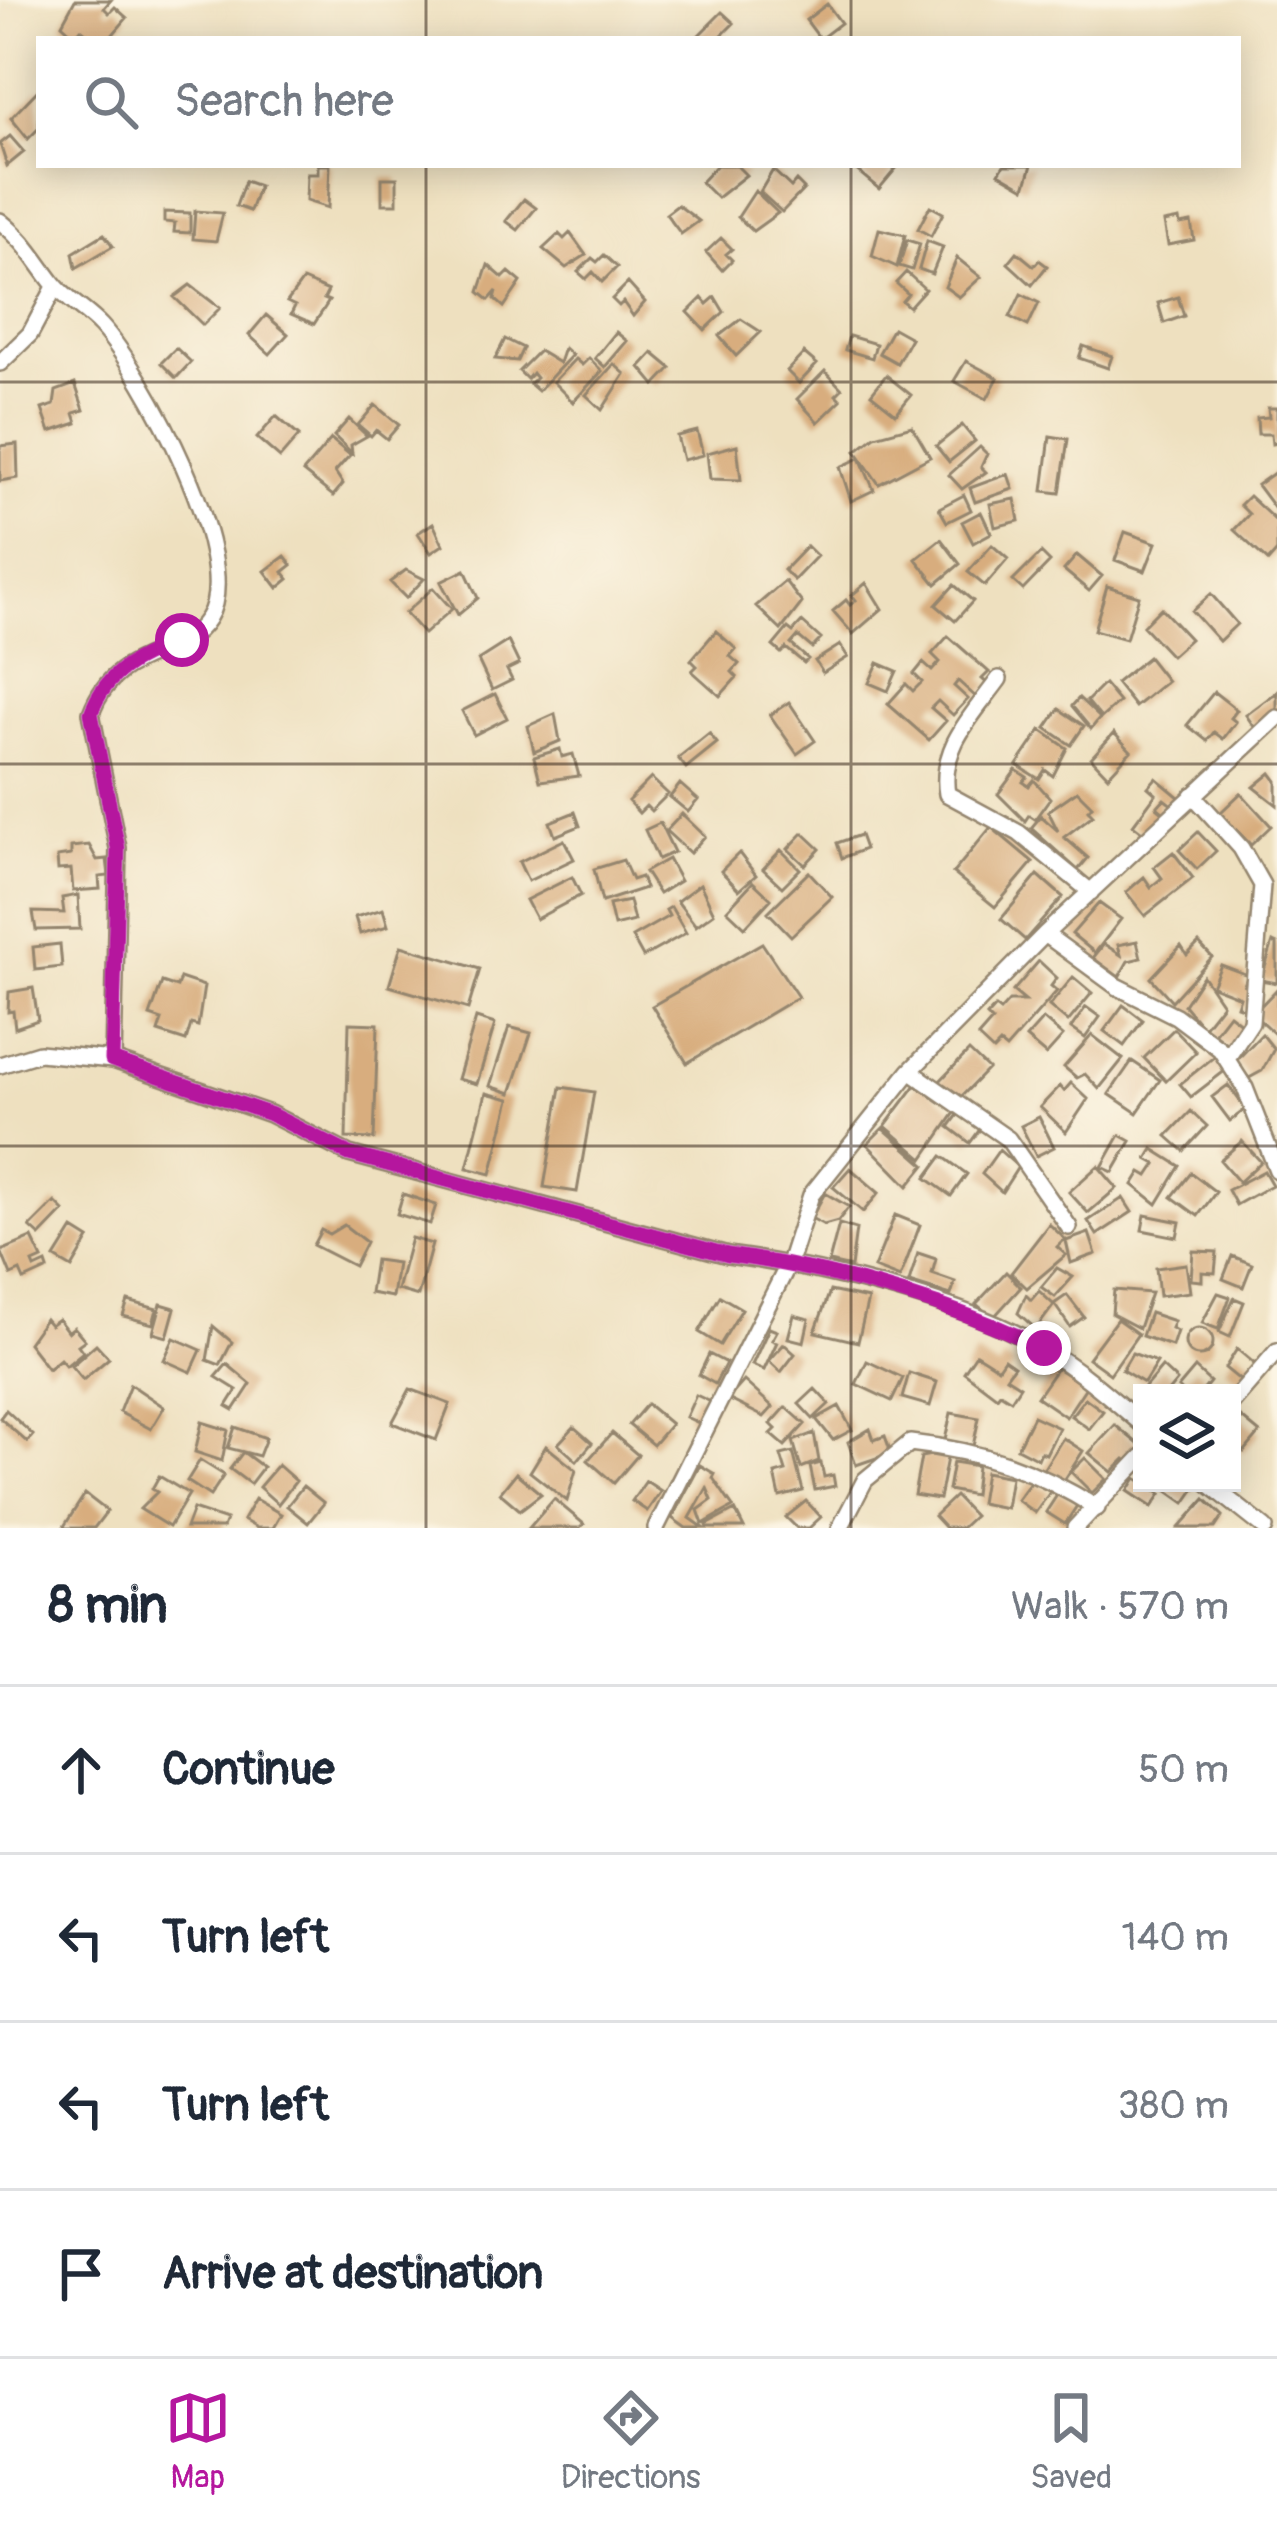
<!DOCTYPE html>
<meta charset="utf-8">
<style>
body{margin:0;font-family:Pangolin,sans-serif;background:#f6f6f7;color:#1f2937}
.controls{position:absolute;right:36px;bottom:36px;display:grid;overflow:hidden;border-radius:0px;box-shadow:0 6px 30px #0003}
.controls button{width:108px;height:108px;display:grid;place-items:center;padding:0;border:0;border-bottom:3px solid #e0e1e3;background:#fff;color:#1f2937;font:60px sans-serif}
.stop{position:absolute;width:36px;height:36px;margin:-27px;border:9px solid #b5179e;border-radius:50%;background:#fff}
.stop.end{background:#b5179e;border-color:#fff;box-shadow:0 3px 12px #0008}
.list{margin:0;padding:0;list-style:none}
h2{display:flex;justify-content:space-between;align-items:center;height:156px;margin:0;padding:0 48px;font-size:51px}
h2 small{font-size:39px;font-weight:400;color:#747a83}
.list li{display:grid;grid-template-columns:78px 1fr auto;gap:36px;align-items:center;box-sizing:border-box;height:168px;padding:0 48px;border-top:3px solid #e0e1e3}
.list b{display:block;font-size:45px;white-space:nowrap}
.list em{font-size:39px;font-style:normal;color:#747a83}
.icon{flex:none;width:66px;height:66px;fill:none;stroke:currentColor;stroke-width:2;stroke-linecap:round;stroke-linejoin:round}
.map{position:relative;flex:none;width:1277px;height:1528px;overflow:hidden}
.search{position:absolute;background:#fff;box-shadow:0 6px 30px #0003;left:36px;right:36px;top:36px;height:132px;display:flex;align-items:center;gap:30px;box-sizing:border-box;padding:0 42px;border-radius:0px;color:#747a83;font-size:45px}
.sheet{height:828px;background:#fff}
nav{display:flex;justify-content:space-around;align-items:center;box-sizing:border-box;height:168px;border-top:3px solid #e0e1e3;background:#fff;font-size:33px;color:#747a83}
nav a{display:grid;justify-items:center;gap:6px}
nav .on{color:#b5179e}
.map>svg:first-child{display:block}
</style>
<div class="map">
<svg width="1277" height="1528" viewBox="0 0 1277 1528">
<rect width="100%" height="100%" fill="#fcf5e5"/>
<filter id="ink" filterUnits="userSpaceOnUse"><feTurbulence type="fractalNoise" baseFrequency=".00833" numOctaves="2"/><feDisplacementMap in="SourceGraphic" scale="24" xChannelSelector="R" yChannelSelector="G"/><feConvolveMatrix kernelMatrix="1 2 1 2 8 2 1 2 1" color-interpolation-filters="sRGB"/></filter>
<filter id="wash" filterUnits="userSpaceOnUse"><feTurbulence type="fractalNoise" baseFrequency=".004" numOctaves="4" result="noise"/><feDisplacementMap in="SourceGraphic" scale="48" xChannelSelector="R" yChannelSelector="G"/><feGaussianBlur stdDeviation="2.7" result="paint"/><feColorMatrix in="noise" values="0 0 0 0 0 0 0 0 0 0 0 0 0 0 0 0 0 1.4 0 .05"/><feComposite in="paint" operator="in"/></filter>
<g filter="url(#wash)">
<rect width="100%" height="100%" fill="#eee0bf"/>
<g id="blocks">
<path fill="#d8ad7e" d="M75,0H111L104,8L109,13L115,7L127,18L109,39H93L81,29L75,36L62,24Z
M827,4L841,23L820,39L806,20Z
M722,12L734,23L718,39H695Z
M39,89V128L28,139L11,118Z
M10,136L24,152L7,166L0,144Z
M318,165H330L328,208L306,201L307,174H318Z
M717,165H736L746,175L717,198L701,182Z
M859,165H899L879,189L855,169Z
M1004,165H1032L1025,188L999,173Z
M773,170L791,187L796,181L804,189L782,212L760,192Z
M382,178H397V204H382Z
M245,181L259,186L250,211L236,206Z
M755,191L778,213L753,231L738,217Z
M524,199L536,208L518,230L506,221Z
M678,205L699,221L681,234L666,214Z
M930,206L943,213L931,236L918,229Z
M195,211L223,213L216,241L193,239Z
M164,212L190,213V233L174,232L175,223L164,222Z
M1179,219L1180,224L1191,222L1194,240L1168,245L1164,222Z
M879,229L905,235L897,267L872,256Z
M570,233L586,255L566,268L543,249L559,234L564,239Z
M104,234L113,246L76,268L73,253Z
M721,238L732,249L726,254L732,260L722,270L706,252Z
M907,240L920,244L912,270L899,266Z
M927,241L943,247L932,274L919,269Z
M1017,252L1034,266L1039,260L1047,266L1032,285L1008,263Z
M604,255L617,267L602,282L593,272L586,279L578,272L592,258L597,262Z
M957,258L981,277L959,297L945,287Z
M488,265L503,278L509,272L521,282L504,307L495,299L497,291L489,300L479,292Z
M906,272L925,289L909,307L902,301L908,294L896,283Z
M303,280L328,291L324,299L329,301L314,324L291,314L295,306L287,302Z
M628,283L645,302L633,316L623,302L619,306L612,299Z
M190,285L220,308L203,325L174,297Z
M1021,294L1039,303L1028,326L1010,317Z
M715,297L724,312L705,330L688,312L702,298L707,304Z
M1178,297L1184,316L1164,323L1158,303Z
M266,315L288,334L270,354L249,335Z
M741,319L761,332L736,356L719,336Z
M893,328L911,338L897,363L879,353Z
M616,332L627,341L605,367L595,358Z
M849,336L876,344L872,358L845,350Z
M505,339L523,348L517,361L495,359Z
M1083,346L1112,356L1108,368L1079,358Z
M176,348L191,362L176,378L161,363Z
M564,348L572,355L538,391L530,384L536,378L532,373L527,379L519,371L539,351L559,363Z
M653,353L671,368L655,385L640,367Z
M804,353L817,364L799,383L787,371Z
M589,358L602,371L573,402L553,382L575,359L582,365Z
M966,361L998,378L987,399L954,381Z
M614,364L625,374L602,410L586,395Z
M825,371L842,389L836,395L841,400L818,422L797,399Z
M886,375L911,395L896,414L871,394Z
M75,384L84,410L74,413L77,423L50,432L42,409L54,405L56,391Z
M375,405L399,425L387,439L376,430L371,436L358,425Z
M1268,408H1277V443L1272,444L1271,434H1258L1257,418L1269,417Z
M276,416L299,436L280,458L257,438Z
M349,419L367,436L351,445L352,453L334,436Z
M962,425L975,441L949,462L936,446Z
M912,426L930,457L879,484L856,451L875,436Z
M697,431L703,455L683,460L677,436Z
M1050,436L1068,439L1060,493L1043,491Z
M331,439L350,455L335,472L343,484L333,496L303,472Z
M17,444L18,478L0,481V446Z
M737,445L741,480L710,479L707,453Z
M980,447L987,454L981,467L986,472L962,489L949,475Z
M860,458L874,490L851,501L840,467Z
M1277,471V512L1257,485Z
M1008,474L1013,489L975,502L970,488Z
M964,495L971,510L947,522L939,508Z
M1249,496L1277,522V551L1268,561L1234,530L1249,514L1240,505Z
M1015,499L1019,521L995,527L990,504Z
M981,512L991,533L973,543L962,522Z
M433,523L443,545L431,553L418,533Z
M1125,532L1156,543L1145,571L1115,560Z
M941,539L960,564L936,584L916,559Z
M992,545L1008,559L985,586L968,572Z
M807,546L817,556L794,580L784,570Z
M1041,553L1050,562L1023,590L1013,581Z
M1077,555L1102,576L1089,591L1064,570Z
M285,556L292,565L283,572L289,579L278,588L265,571Z
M406,570L424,579L406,598L390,582Z
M465,570L478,598L458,615L441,582Z
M785,581L802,603L781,630L756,606Z
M866,583L882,609L853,634L833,611L846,600L850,605L856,600L852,595Z
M954,585L973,601L955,621L936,605Z
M1107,586L1139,596L1126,639L1094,630Z
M433,588L452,609L424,634L405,613Z
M1211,594L1237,624L1219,641L1192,611Z
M1161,608L1190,639L1171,656L1143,626Z
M802,622L821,639L812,648L798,636L791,644L808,659L804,663L786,648L781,653L773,646L788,628L793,632Z
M716,631L736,649L730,656L739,664L732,672L737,677L720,696L692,671L697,666L691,660Z
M948,636L989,672L982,679L989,685L977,698L958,681L954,686L968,699L953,715L938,701L931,708L946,721L929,740L888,704L906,684L913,691L922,682L914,674L923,663L932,671L940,662L932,654Z
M508,641L519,664L507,670L512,680L492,690L478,660Z
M840,645L848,657L823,673L815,661Z
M1148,657L1167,681L1135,707L1116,683Z
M878,663L897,671L888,691L869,683Z
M1104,684L1119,702L1101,718L1087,701Z
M1214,692L1237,710L1231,718L1236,722L1223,739L1214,732L1207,741L1187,725Z
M1277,692V711L1255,728L1246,715Z
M495,694L507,718L474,735L462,711Z
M1079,698L1100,718L1091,729L1072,706Z
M789,702L815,741L797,754L770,715Z
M1059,709L1084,726L1071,745L1046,728Z
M555,714L560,741L534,752L528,726Z
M1041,730L1067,748L1053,776L1045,770L1039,779L1017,765Z
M709,733L717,743L686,768L678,758Z
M1114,733L1131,751L1108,776L1091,758Z
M560,749L562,757L573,754L579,776L540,781L534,757Z
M1016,770L1027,777L1023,782L1029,786L1034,780L1050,798L1035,819L1029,815L1025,821L998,794Z
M1271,773L1277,781V805L1254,787Z
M651,778L668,794L651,811L646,806L639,813L628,801Z
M1156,778L1180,798L1173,806L1164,799L1157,807L1164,813L1146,835L1133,825L1156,794L1148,787Z
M680,784L698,800L688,812L670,797Z
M1077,791L1092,806L1088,810L1093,815L1064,837L1088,858L1078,870L1031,828L1041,816L1058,831L1048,811Z
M1241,793L1271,826L1251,845L1220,813Z
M575,812L580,826L555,836L550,822Z
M682,814L705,836L690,853L666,831Z
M660,823L674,852L658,859L645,830Z
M991,827L1033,862L995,907L953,873Z
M1198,832L1216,851L1197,869L1179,850Z
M803,833L820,849L805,865L788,849Z
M860,835L865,849L842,858L837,843Z
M564,840L574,859L528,881L519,862Z
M89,845L97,860L107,859L109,876L99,877L100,889L73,891L71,869L58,870L57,857L71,855V847Z
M781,850L800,869L782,887L763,869Z
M1173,852L1193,878L1145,916L1126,892L1144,877L1151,887L1162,878L1154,867Z
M739,853L756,875L739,890L721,871Z
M668,859L680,881L659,894L645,872Z
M623,860L632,880L641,877L645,888L602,902L594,869Z
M809,872L832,897L791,936L768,912Z
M1038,875L1063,897L1025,940L1001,919Z
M572,877L581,895L536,919L526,900Z
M753,882L771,899L745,927L727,910Z
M700,884L714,913L696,926L677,901Z
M78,895L80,929L36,930L33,912L64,913L62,898Z
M629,901L634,921L614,926L609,905Z
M1099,903L1121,919L1095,953L1072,934Z
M671,907L686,933L643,957L632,937L669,916L666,910Z
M383,909L388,926L360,934L355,917Z
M1137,941L1141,958L1128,961L1119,977L1093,958L1104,944L1121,955L1118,945Z
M1273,942L1277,944V983L1261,980Z
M762,943L798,997L687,1063L652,1006Z
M1199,943L1212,957L1172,1001L1151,978L1181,946L1187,955Z
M60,944L62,967L35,970L33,947Z
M401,946L480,969L468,1009L389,986Z
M1039,961L1057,978L1051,986L1057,991L1006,1049L1000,1044L993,1051L978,1037L992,1021L987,1016L995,1007L1000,1011L1009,1001H1025L1013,991Z
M1221,965L1248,975L1244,985L1252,988L1245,1009L1237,1006L1240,997L1212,986Z
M1203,976L1222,1004L1203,1028L1184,1005Z
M1073,977L1092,993L1068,1022L1049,1006Z
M180,978L204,986L198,1026L191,1024L186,1041L158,1032L162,1020L150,1016L162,982L177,987Z
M33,988L38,1020L15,1028L13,1011L8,1012L9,992Z
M1277,989V1036L1253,1014Z
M1123,1005L1143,1020L1124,1046L1104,1031Z
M1086,1007L1100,1017L1085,1038L1071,1028Z
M1229,1014L1246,1027L1229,1049L1212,1036Z
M476,1018L495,1024L477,1084L458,1079Z
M1043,1019L1063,1036L1046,1055L1026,1038Z
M349,1023L378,1024L374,1139L346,1138Z
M509,1027L531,1033L511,1093L490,1086Z
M1174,1029L1196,1052L1166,1081L1144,1058Z
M1262,1034L1274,1049L1262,1071L1249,1078L1235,1062Z
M1092,1035L1123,1059L1099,1089L1085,1074L1077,1078L1064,1067Z
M969,1051L988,1069L957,1101L938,1083Z
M1215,1056L1226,1070L1191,1097L1180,1084Z
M1132,1061L1160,1080L1137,1113L1109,1094Z
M919,1081L956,1111L923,1159L885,1126Z
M1071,1083L1088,1099L1066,1132L1040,1107L1060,1086L1064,1091Z
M1228,1085L1246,1109L1230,1121L1212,1097Z
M561,1087L594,1092L577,1192L544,1187Z
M486,1093L510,1099L491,1174L467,1168Z
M1191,1111L1207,1126L1184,1151L1167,1136Z
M960,1112L981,1128L970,1143L949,1127Z
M1039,1117L1054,1147L1036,1156L1021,1126Z
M883,1128L925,1165L908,1186L867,1144Z
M1120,1135L1131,1141L1113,1172L1102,1167Z
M1242,1141L1261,1162L1239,1182L1220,1160Z
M1153,1149L1180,1166L1157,1204L1133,1185L1141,1172L1148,1176L1156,1164L1147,1159Z
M999,1150L1018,1167L1002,1192L982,1174Z
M942,1156L967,1174L951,1196L926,1178Z
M1098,1166L1117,1188L1088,1213L1069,1192Z
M850,1168L879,1193L863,1212L833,1187Z
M1264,1171L1272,1185L1236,1205L1228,1190Z
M1191,1173L1216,1192L1198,1216L1172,1197Z
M825,1193L849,1207L838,1221L824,1225L811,1218Z
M403,1194L436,1205L430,1224L397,1214Z
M1123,1198L1132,1212L1097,1235L1088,1221Z
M55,1202L64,1211L40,1236L30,1227Z
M895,1215L920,1225L900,1278L874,1268Z
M1145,1215L1180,1222L1177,1237L1142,1230Z
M839,1224L856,1229L851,1267L829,1262Z
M1049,1224L1065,1239L1057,1247L1066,1255L1027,1288L1011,1273Z
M344,1225L366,1242L354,1266L313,1245L321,1230L329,1234Z
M73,1229L89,1239L72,1268L55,1258Z
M1089,1233L1096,1254L1071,1263L1066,1241Z
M32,1238L42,1259L33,1263L35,1268L46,1263L48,1269L24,1280L20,1271L11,1275L1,1251Z
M411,1238L432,1244L418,1296L397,1290Z
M1193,1251L1217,1252L1215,1273L1202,1272V1281L1191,1280Z
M918,1253L936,1259L932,1274L955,1282L951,1295L909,1282Z
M1232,1256L1252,1264L1243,1287L1223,1279Z
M375,1260L397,1263L392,1297L370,1293Z
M1186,1264L1190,1292L1159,1296L1156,1268Z
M1057,1268L1073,1277L1055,1297L1041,1287Z
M1006,1272L1021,1287L993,1318L976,1304Z
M1114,1290L1151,1293L1139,1328L1112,1314Z
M830,1291L868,1299L858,1342L815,1332Z
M1039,1291L1054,1305L1036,1329L1018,1313L1026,1295L1031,1300Z
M1218,1293L1230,1297L1218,1329L1202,1323Z
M1067,1295L1084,1317L1070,1327L1054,1304Z
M720,1296L742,1309L720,1345L699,1332Z
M1234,1298L1244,1302L1230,1337L1219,1332Z
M128,1301L157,1309L153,1324L123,1316Z
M161,1304L175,1308L167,1337L153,1333Z
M1150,1313L1174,1321L1171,1328L1177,1331L1172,1346L1142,1336Z
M794,1315L809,1319L804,1342L788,1338Z
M45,1319L50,1325L58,1319L68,1332L74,1327L85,1340L78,1345L83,1352L66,1366L60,1359L48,1369L28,1343Z
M1117,1319L1138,1334L1110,1374L1088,1358Z
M213,1326L232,1342L220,1365L207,1360Z
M1185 1342a14 14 0 1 1 28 0a14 14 0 1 1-28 0Z
M769,1328L777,1331L772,1340L777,1342L764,1370L752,1365Z
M174,1338L201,1350L191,1372L164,1360Z
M96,1344L109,1358L83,1380L71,1366Z
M784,1344L795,1354L781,1372L769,1361Z
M1237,1349L1256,1365L1242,1382L1225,1368Z
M1132,1353L1157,1362L1144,1383L1122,1370Z
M709,1354L726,1363L715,1384L699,1375Z
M976,1354L998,1368L1004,1359L1014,1366L1006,1377L1020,1386L1011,1400L1000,1393L997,1397L964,1372Z
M867,1361L903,1378L892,1401L856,1384Z
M227,1364L251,1384L234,1410L227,1406L237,1390L216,1377Z
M1162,1367L1177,1381L1167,1393H1140Z
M1057,1368L1086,1387L1066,1417L1037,1397Z
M1195,1368L1210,1382L1201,1393H1184L1178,1388Z
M909,1373L937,1382L930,1406L902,1398Z
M744,1381L773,1407L764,1417L728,1399Z
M130,1384L164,1407L151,1429L119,1412Z
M410,1389L450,1404L436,1440L392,1423Z
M815,1389L829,1404L813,1419L799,1404Z
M696,1395L713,1403L703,1425L686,1417Z
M1085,1398L1103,1411L1089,1429L1071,1416Z
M647,1404L671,1424L653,1445L629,1425Z
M839,1406L852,1430L833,1440L816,1419Z
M786,1407L805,1424L785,1446L771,1434L776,1429L771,1424Z
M6,1410L33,1435L27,1442L0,1418Z
M951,1413L979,1418L973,1446L945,1440Z
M1237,1414L1260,1433L1244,1452L1232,1442Z
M1033,1416L1059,1428L1046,1454L1041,1452L1038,1459L1017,1448Z
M202,1422L228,1430L222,1461L195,1452Z
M1115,1425L1142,1447V1455L1133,1466L1125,1459L1112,1472L1089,1453Z
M235,1427L266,1438L259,1456L228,1448Z
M574,1427L592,1443L577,1461L558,1444Z
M870,1429L874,1440L885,1436L891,1453L856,1465L848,1442Z
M612,1433L638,1455L614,1483L588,1460Z
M814,1433L819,1461L801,1468L793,1441Z
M1063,1438L1083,1451L1063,1482L1043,1470Z
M546,1446L576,1470L567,1501L530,1472Z
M243,1452L263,1467L250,1484L230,1469Z
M793,1452L803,1491L780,1497L775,1474L786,1471L781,1455Z
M931,1455L947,1458L939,1499L914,1495L921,1457Z
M1085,1458L1106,1479L1092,1493L1071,1472Z
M200,1460L224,1475L210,1496L187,1481Z
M953,1462L977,1466L974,1495L948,1490Z
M821,1463L824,1477L833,1475L835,1486L815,1490L810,1466Z
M278,1465L296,1481L278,1504L259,1487Z
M700,1465L715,1474L713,1478L733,1507L703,1524L698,1510L712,1500L707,1488L690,1518L704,1528H686L672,1518Z
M985,1472L1011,1477L1006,1508L980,1503Z
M516,1473L541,1494L520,1510L500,1493Z
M159,1476L189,1494L169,1527L140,1509L157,1492L152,1489Z
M1136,1478L1161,1494L1152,1507L1128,1491Z
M1032,1480L1050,1492L1035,1513L1017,1500Z
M646,1481L661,1491L647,1511L632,1501Z
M1157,1483H1191L1196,1487L1185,1503Z
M303,1486L324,1503L308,1523L287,1506Z
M1059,1492L1078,1504L1065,1524L1046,1512Z
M85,1494L107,1511L94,1528H63Z
M955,1496L974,1516L961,1528H945L934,1516Z
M255,1499L281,1514L273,1528H257L243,1520Z
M554,1499L584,1524L580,1528H529Z
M1205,1499L1223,1516L1215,1528H1179Z
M806,1501L821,1517L809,1528H797L786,1517Z
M193,1509L226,1520L223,1528H186Z
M735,1510L744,1528H708L707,1525Z"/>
</g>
</g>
<g filter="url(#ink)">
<use href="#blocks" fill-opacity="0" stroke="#94856e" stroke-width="3"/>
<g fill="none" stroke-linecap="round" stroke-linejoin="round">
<defs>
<path id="minor" d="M0,221C26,242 33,257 53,283C66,300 86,310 101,326C142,371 246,560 208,618C180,663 118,642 91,713L118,848L113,1060
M0,363L30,334L55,287
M999,679C973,715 939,747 947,794L1019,833L1091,892
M1193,795L1241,848L1262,885L1251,1022L1227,1058
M1045,934L1116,986L1176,1016L1220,1049L1245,1088L1277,1170
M0,1065L39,1053L113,1060L270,1114L349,1154L728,1255C822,1268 965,1300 1046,1350C1081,1371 1111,1398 1142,1424
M910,1071L1008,1139L1069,1227
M1232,1403L1277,1351
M1208,1483L1265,1528
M656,1528L789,1263L811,1195L910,1071L1045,934L1277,718
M840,1528L865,1480L910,1443C981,1451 1037,1470 1097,1508
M1075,1528L1142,1457"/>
</defs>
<use href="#minor" stroke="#94856e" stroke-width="20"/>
<use href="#minor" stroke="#fff" stroke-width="15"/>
</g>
</g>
<g fill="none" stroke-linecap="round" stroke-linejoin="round" filter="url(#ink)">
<path stroke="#b5179e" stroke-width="15" d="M182,640C141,656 107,669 91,713L118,848L112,1060L270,1114L349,1154L728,1255C837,1270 945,1301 1044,1348"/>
</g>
<path fill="none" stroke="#3b2a1e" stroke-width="3" stroke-opacity="0.55" d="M426,0V39M851,0V39M426,165V1528M851,165V1528M0,382H1277M0,764H1277M0,1146H1277"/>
</svg>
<div class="controls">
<button><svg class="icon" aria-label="layers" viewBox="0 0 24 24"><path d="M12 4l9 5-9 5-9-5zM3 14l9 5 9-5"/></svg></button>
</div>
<div class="stop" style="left:182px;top:640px"></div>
<div class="stop end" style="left:1044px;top:1348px"></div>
<div class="search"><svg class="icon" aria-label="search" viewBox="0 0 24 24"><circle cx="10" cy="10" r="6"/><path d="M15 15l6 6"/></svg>Search here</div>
</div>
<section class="sheet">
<h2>8 min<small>Walk · 570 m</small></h2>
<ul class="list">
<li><svg class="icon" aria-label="ahead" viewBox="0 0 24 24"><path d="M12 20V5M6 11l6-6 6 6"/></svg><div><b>Continue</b></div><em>50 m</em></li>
<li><svg class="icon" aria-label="left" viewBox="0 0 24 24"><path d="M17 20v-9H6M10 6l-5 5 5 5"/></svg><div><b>Turn left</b></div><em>140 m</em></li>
<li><svg class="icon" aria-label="left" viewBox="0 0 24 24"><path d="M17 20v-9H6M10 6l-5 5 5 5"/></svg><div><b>Turn left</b></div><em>380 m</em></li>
<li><svg class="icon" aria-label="arrive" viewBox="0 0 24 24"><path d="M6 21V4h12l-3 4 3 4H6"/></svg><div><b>Arrive at destination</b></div></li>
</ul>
</section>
<nav>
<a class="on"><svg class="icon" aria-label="map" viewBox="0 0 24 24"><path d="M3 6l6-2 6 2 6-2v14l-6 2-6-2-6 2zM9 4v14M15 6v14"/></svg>Map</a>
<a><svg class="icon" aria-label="directions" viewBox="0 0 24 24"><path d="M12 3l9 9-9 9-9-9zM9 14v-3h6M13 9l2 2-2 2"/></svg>Directions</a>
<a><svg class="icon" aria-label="saved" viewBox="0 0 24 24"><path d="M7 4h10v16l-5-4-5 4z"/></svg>Saved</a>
</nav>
